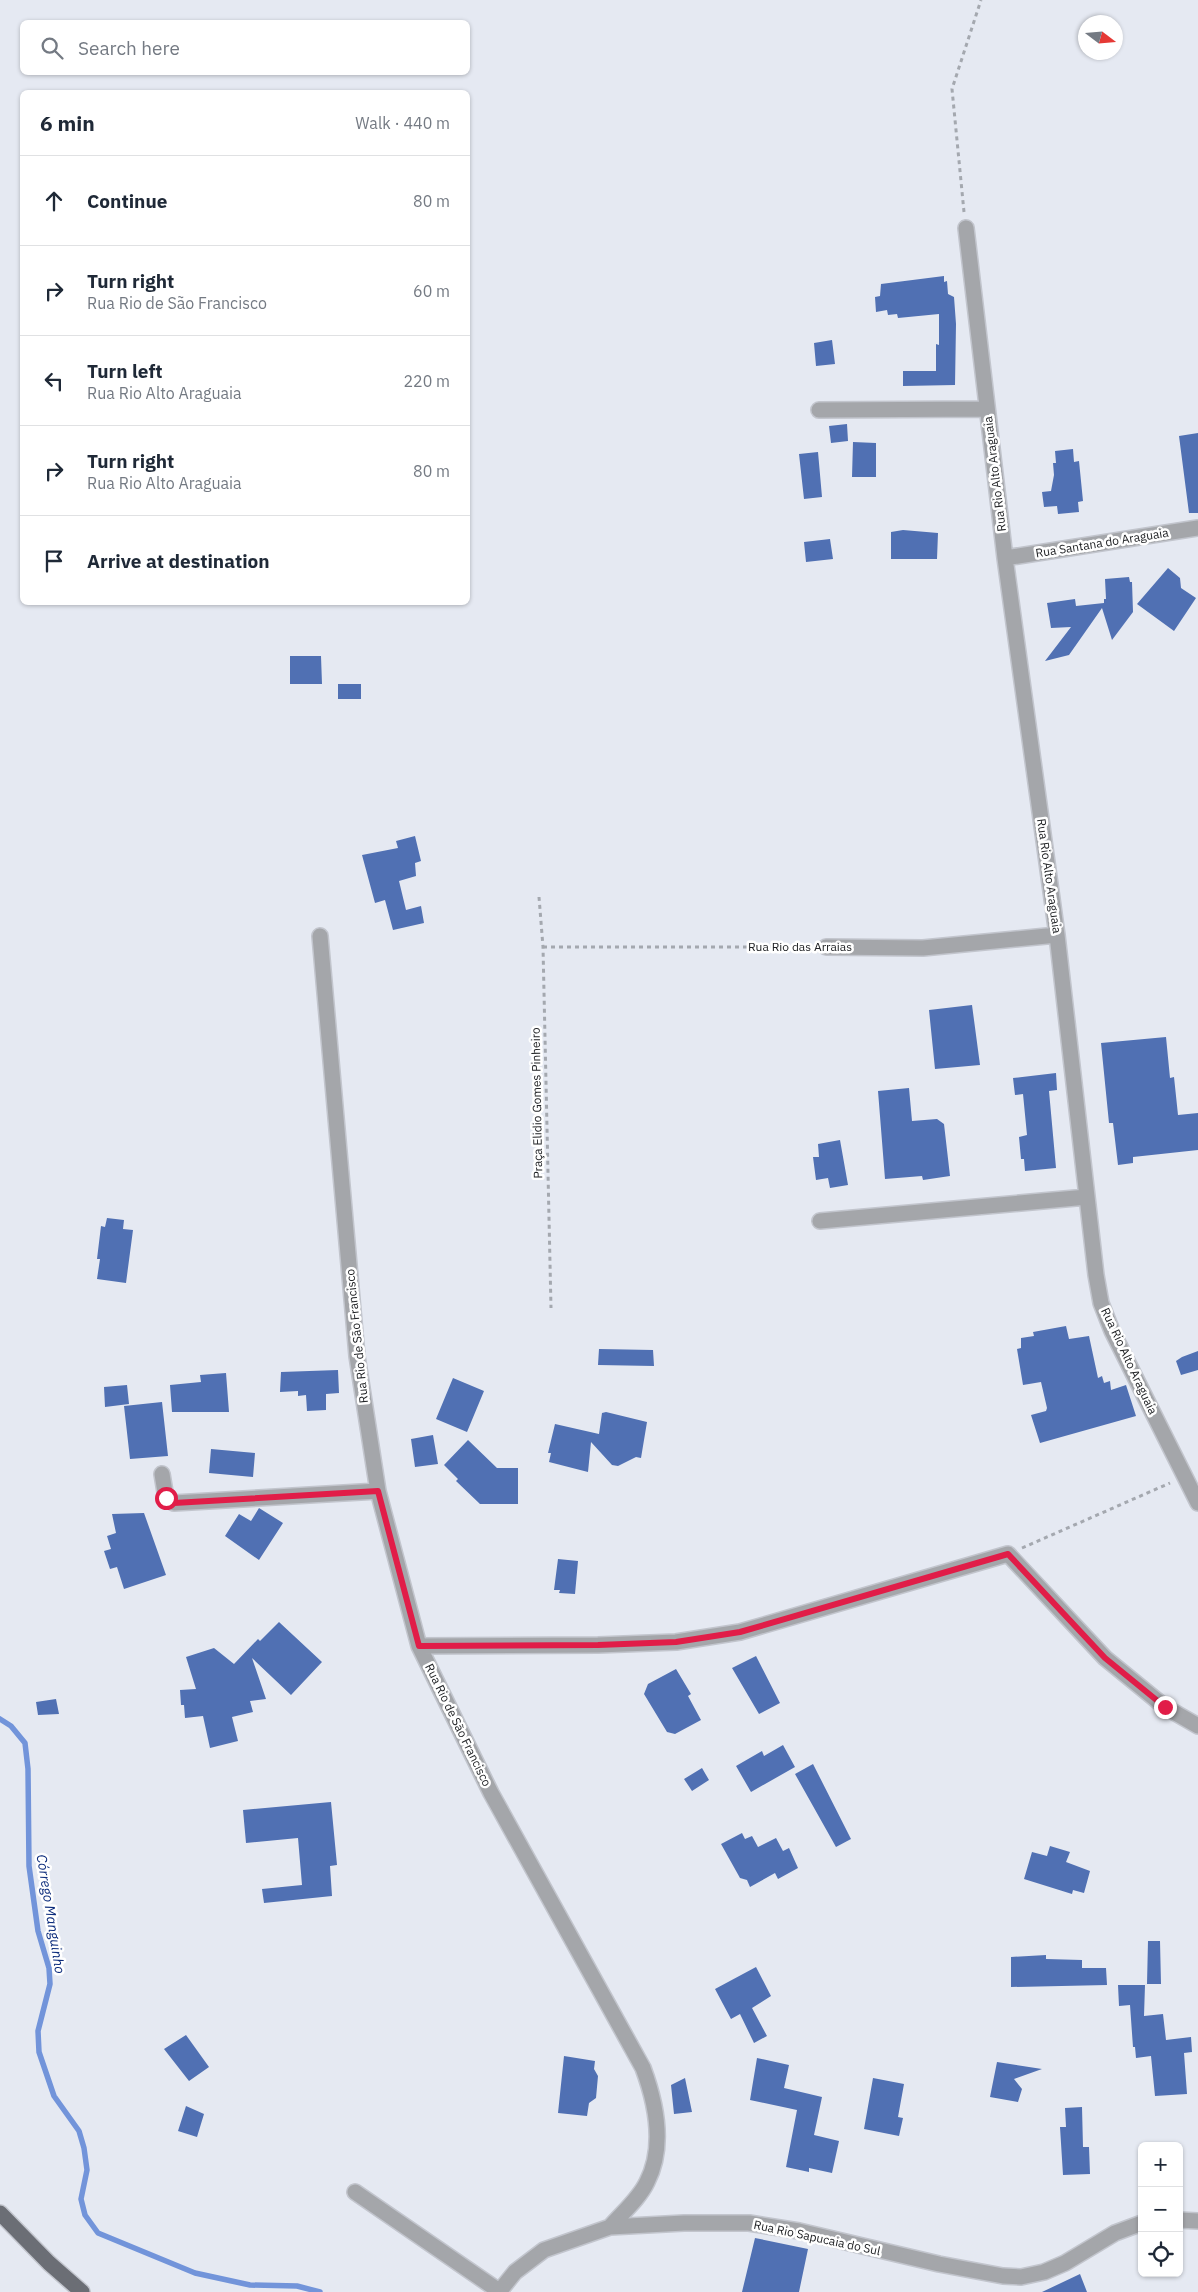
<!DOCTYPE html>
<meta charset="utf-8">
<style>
body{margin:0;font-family:"IBM Plex Sans",sans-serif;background:#f6f6f7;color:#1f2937}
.controls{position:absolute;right:15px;bottom:15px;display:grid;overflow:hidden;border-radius:8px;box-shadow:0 1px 4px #0004}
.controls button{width:45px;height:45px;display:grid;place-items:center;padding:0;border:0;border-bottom:1px solid #e0e1e3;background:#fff;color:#1f2937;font:25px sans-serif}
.compass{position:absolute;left:1078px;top:15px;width:45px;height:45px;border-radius:50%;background:#fff;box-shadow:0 1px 4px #0004;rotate:106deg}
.stop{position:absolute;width:15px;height:15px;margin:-11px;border:4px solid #e11d48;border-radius:50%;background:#fff}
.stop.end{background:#e11d48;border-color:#fff;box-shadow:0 1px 5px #0008}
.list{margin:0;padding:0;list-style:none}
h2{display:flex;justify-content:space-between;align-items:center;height:65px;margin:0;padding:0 20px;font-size:21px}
h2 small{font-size:16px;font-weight:400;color:#747a83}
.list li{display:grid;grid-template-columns:32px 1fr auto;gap:15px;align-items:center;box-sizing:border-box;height:90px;padding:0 20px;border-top:1px solid #e0e1e3}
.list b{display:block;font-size:19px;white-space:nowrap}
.list p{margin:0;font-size:16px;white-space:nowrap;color:#747a83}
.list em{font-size:16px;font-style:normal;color:#747a83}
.icon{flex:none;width:28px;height:28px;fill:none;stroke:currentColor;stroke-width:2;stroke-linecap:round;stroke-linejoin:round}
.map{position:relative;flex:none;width:1198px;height:2292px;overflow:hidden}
.search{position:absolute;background:#fff;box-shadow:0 1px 4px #0004;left:20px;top:20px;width:450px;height:55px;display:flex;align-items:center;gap:12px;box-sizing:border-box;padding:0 18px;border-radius:8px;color:#747a83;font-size:19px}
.panel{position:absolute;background:#fff;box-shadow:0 1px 4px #0004;left:20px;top:90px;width:450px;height:515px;border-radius:8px}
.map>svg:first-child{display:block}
</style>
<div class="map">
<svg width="1198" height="2292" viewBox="0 0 1198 2292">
<rect width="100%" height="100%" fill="#e5e9f2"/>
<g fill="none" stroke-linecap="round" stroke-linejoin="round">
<path stroke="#7294da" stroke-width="5.5" d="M0,1719L11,1726L25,1743L28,1769L29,1866L38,1931L49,1968L50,1984L38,2031L39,2052L54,2096L79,2131L84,2148L87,2170L81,2199L85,2215L98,2233L195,2273L250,2285L297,2286L320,2292"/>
</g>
<path fill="#5070b3" d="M944,276V282L947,281L948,294L954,297L956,324L955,385L903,386V371H936V344L939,345V314L898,318L897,314L888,315L887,310L876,312L875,297L880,296L881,284Z
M832,340L835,364L816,366L814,343Z
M847,424L848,441L831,443L829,426Z
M1198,433V513H1189L1179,436Z
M853,442L876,443V477H852Z
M1073,449L1074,462L1079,461L1083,501L1078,502L1079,512L1058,514L1057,506L1044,507L1042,492L1051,491L1054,475L1053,463H1056L1055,451Z
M818,452L822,497L804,499L799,454Z
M903,530L938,533L937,559H891V532Z
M830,539L833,559L806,562L804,542Z
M1168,568L1180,578L1181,588L1196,598L1174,631L1137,604Z
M1129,577L1130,582H1132L1133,612L1112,640L1102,608L1069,655L1045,661L1071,627L1051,628L1047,603L1075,599L1076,606L1104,603V599H1106L1105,579Z
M290,656H321L322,684H290Z
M338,684H361V699H338Z
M415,836L421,861L415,863L416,876L399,881L406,910L421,906L424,923L393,930L385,900L375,903L362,855L398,848L396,841Z
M972,1005L980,1065L935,1069L929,1010Z
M1166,1037L1170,1078L1174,1077L1178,1115L1198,1113V1150L1133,1157V1163L1118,1165L1113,1123H1109L1101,1043Z
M1056,1073L1057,1090L1049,1091L1056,1168L1025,1171L1024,1159H1021L1019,1137L1027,1135L1023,1094L1015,1095L1013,1078Z
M909,1088L912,1121L937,1119L944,1124L950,1176L923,1180L922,1176L885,1179L878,1091Z
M840,1140L848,1185L830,1188L828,1178L816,1180L813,1157H819L818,1144Z
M107,1218L124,1220L123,1229L133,1230L126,1283L97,1279L100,1259H97L101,1226L105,1227Z
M1066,1326L1069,1339L1089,1336L1098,1378L1102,1376L1104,1383L1110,1381L1111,1390L1126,1385L1136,1416L1040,1443L1031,1415L1046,1411L1047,1408L1041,1382L1023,1385L1017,1349L1021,1348V1338L1034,1336L1033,1332Z
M599,1349L653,1350L654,1366L598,1365Z
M1198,1351V1370L1181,1375L1176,1361L1182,1357Z
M338,1370L339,1393L326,1394V1410L307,1411L306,1395L298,1396V1391L280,1392L281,1372Z
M226,1373L229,1412H172L170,1385L201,1382L200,1375Z
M453,1378L484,1391L467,1432L436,1419Z
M127,1385L129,1404L105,1407L104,1387Z
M162,1402L168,1456L130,1459L124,1406Z
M606,1412L647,1422L641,1458L636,1457L618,1466L612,1465L591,1442L588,1472L549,1462L551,1453H548L555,1424L599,1434L602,1413Z
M433,1435L438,1464L415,1467L411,1439Z
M468,1440L497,1468H518V1504H480L456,1481L458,1479L444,1465Z
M211,1449L255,1453L253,1477L209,1473Z
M259,1508L283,1523L259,1560L225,1536L239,1514L251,1521Z
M144,1513L166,1575L124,1589L117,1567L110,1569L104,1551L111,1549L107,1536L116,1533L112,1514Z
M558,1559L578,1561L575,1594L559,1593L560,1590H554Z
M279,1622L322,1662L291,1695L252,1658L266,1699L250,1701L253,1712L232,1717L238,1741L210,1748L203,1716L185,1718L184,1705H181L180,1690L196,1689L186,1657L214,1648L234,1664L258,1639L260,1641Z
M756,1656L780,1703L759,1714L732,1668Z
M676,1669L691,1694L688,1696L701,1720L675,1734L667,1732L644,1694L648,1684Z
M56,1699L59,1714L38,1715L36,1702Z
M783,1745L795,1767L751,1792L736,1766L762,1751L764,1756Z
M813,1764L851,1839L836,1847L795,1774Z
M702,1768L709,1780L692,1791L684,1779Z
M331,1802L337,1865L330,1866L332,1896L264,1903L262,1889L302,1885L298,1838L246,1843L243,1810Z
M742,1833L745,1839L752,1836L758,1847L776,1838L783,1851L789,1848L798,1868L778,1879L775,1873L750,1887L747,1880L740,1878L721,1844Z
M1050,1846L1070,1852L1066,1862L1090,1871L1084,1893L1073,1890L1072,1894L1024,1879L1032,1852L1047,1856Z
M1148,1941H1160L1161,1984H1147Z
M1046,1955V1959L1082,1960V1968H1106L1107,1985L1011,1987V1957Z
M756,1967L771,1996L752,2008L767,2036L754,2043L740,2014L731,2019L715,1989Z
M1118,1985H1145L1144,2016L1163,2014L1166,2040L1191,2037L1192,2052L1184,2053L1187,2094L1155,2096L1151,2056L1136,2058L1135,2047H1133L1130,2005L1119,2006Z
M186,2035L209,2067L189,2081L164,2049Z
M564,2056L595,2061L594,2069L598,2076L596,2098L589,2103L587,2116L558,2113Z
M757,2058L789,2065L784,2088L822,2097L814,2135L839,2141L832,2173L809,2168V2172L786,2167L797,2110L750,2100Z
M997,2062L1042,2069L1014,2079L1022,2089L1018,2102L990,2097Z
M685,2078L692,2112L674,2114L671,2085Z
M873,2078L904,2084L898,2117L903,2118L899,2136L864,2129Z
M186,2106L204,2114L197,2137L178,2131Z
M1082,2107L1083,2147H1089L1090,2174L1063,2175L1060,2127H1066L1065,2108Z
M755,2238L808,2249L799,2292H742Z
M1080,2274L1087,2292H1042Z"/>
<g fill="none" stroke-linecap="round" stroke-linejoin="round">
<defs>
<path id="minor" d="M966,228L1005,558L1057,935L1096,1275L1101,1303L1112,1331L1198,1503
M819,410L987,409
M1005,558L1198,528
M320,936L357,1356L378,1491L419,1646L491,1793L643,2068C656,2103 665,2147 647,2182C639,2199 622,2213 610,2227
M826,947L923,948L1057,935
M820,1221L1087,1197
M162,1474L166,1498L174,1503L378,1491
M419,1646L598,1645L676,1642L740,1632L1008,1554L1105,1658L1165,1707L1198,1726
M355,2192L499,2291
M1179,2220L1198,2221
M499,2292L515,2272L544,2250L610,2227L684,2223H749L799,2231L939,2264L1003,2276L1021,2277L1044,2272L1065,2263L1115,2233L1142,2223"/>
<path id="major" d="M0,2213L49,2263L82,2292"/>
</defs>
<use href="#minor" stroke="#c2c5cd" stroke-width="18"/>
<use href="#major" stroke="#c2c5cd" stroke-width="18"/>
<path stroke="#a4a8af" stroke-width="3" stroke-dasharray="4 4" stroke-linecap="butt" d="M964,212L952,89L981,0
M539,897L543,947L551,1308
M543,947H810
M1022,1548L1170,1483"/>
<use href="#minor" stroke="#a4a6aa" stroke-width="15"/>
<use href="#major" stroke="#6b6e75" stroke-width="15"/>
</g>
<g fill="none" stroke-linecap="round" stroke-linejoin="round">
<path stroke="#e11d48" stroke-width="6" d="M166,1498L174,1503L378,1491L419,1646L598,1645L676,1642L740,1632L1008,1554L1105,1658L1165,1707"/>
</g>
<g text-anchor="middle" stroke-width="5" stroke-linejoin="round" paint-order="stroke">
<g font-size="12" fill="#202225" stroke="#fff">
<text transform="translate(995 474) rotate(-97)" y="4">Rua Rio Alto Araguaia</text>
<text transform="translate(1102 543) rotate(-9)" y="4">Rua Santana do Araguaia</text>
<text transform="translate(1049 876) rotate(82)" y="4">Rua Rio Alto Araguaia</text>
<text x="800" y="951">Rua Rio das Arraias</text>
<text transform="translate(537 1103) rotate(-91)" y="4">Praça Elidio Gomes Pinheiro</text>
<text transform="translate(357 1336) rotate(-96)" y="4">Rua Rio de São Francisco</text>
<text transform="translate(1129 1361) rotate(65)" y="4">Rua Rio Alto Araguaia</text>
<text transform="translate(458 1725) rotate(64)" y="4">Rua Rio de São Francisco</text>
<text transform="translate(817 2238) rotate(12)" y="4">Rua Rio Sapucaia do Sul</text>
</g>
<g font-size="14" font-style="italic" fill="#0c2c7c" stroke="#fff">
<text transform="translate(51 1914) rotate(81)" y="5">Córrego Manguinho</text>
</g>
</g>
</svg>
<div class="controls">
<button>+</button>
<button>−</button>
<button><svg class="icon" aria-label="locate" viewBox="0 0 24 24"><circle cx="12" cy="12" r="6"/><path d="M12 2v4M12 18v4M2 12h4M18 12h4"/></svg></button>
</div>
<svg class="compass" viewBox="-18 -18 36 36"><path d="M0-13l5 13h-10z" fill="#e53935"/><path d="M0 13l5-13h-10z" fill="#747a83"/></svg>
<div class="stop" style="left:166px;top:1498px"></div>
<div class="stop end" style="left:1165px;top:1707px"></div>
<div class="search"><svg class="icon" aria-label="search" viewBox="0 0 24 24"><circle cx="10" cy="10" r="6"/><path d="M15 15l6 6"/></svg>Search here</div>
<section class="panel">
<h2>6 min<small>Walk · 440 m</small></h2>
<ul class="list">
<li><svg class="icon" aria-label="ahead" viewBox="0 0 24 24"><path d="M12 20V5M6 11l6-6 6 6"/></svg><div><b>Continue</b></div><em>80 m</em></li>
<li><svg class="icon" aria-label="right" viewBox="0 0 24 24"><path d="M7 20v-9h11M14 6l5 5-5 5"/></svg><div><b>Turn right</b><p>Rua Rio de São Francisco</p></div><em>60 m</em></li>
<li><svg class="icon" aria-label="left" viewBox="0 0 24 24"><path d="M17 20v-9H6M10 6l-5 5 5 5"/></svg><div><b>Turn left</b><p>Rua Rio Alto Araguaia</p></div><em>220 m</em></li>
<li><svg class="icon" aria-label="right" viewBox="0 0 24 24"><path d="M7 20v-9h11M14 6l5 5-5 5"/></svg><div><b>Turn right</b><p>Rua Rio Alto Araguaia</p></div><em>80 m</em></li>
<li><svg class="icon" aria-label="arrive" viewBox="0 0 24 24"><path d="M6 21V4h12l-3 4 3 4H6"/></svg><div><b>Arrive at destination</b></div></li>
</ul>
</section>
</div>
